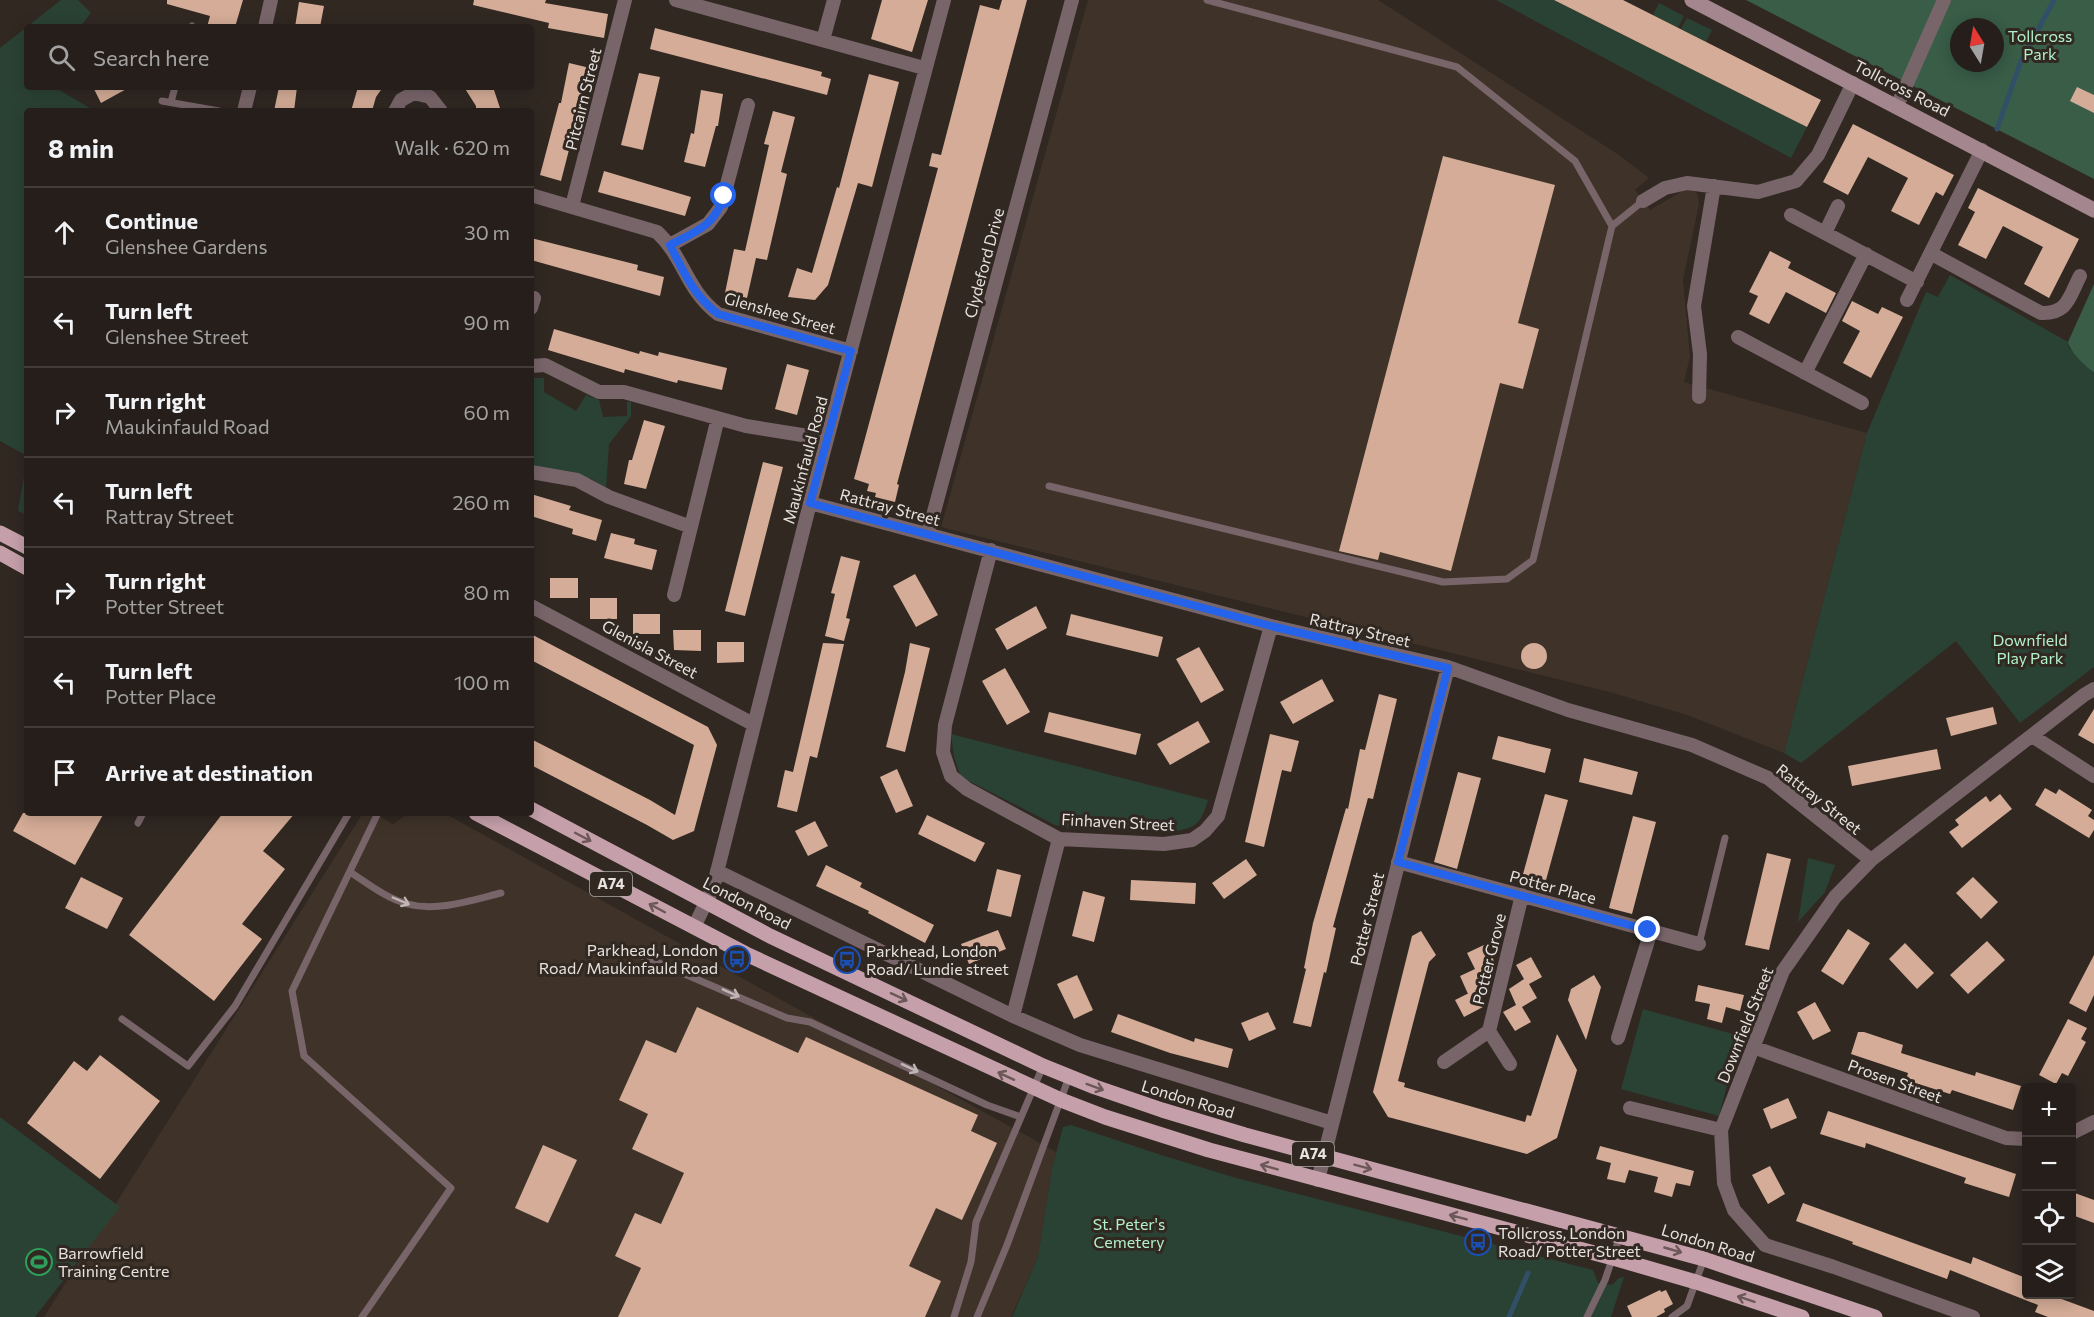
<!DOCTYPE html>
<meta charset="utf-8">
<style>
body{margin:0;font-family:Commissioner,sans-serif;background:#2d2723;color:#f1f3f6}
.controls{position:absolute;right:18px;bottom:18px;display:grid;overflow:hidden;border-radius:6px;box-shadow:0 3px 15px #0003}
.controls button{width:54px;height:54px;display:grid;place-items:center;padding:0;border:0;border-bottom:2px solid #423c39;background:#251e1a;color:#f1f3f6;font:30px sans-serif}
.compass{position:absolute;left:1950px;top:18px;width:54px;height:54px;border-radius:50%;background:#251e1a;box-shadow:0 3px 15px #0003;rotate:349deg}
.stop{position:absolute;width:18px;height:18px;margin:-14px;border:4px solid #2563eb;border-radius:50%;background:#fff}
.stop.end{background:#2563eb;border-color:#fff;box-shadow:0 2px 6px #0008}
.list{margin:0;padding:0;list-style:none}
h2{display:flex;justify-content:space-between;align-items:center;height:78px;margin:0;padding:0 24px;font-size:26px}
h2 small{font-size:20px;font-weight:400;color:#a3a2a2}
.list li{display:grid;grid-template-columns:39px 1fr auto;gap:18px;align-items:center;box-sizing:border-box;height:90px;padding:0 24px;border-top:2px solid #423c39}
.list b{display:block;font-size:22px;white-space:nowrap}
.list p{margin:0;font-size:20px;white-space:nowrap;color:#a3a2a2}
.list em{font-size:20px;font-style:normal;color:#a3a2a2}
.icon{flex:none;width:33px;height:33px;fill:none;stroke:currentColor;stroke-width:2;stroke-linecap:round;stroke-linejoin:round}
.map{position:relative;flex:none;width:2094px;height:1317px;overflow:hidden}
.search{position:absolute;background:#251e1a;box-shadow:0 3px 15px #0003;left:24px;top:24px;width:510px;height:66px;display:flex;align-items:center;gap:15px;box-sizing:border-box;padding:0 21px;border-radius:6px;color:#a3a2a2;font-size:22px}
.panel{position:absolute;background:#251e1a;box-shadow:0 3px 15px #0003;left:24px;top:108px;width:510px;height:708px;border-radius:6px}
.map>svg:first-child{display:block}
</style>
<div class="map">
<svg width="2094" height="1317" viewBox="0 0 2094 1317">
<rect width="100%" height="100%" fill="#312822"/>
<path fill="#3f3329" d="M1088,0H1378L1619,155L1649,178L1635,190L1650,210L1684,190H1693L1698,195L1699,204L1683,280L1690,357L1684,382L1867,433L1784,753L1687,715L1610,692L941,527Z
M363,813H375L393,824L409,813H444L1056,1152L1052,1168L1038,1257L1011,1317H44Z"/>
<path fill="#2a4233" d="M61,0H78L91,13L80,27H27V87H54L95,111H27V456L0,441V48Z
M1496,0H1554L1807,127L1791,158Z
M1659,3L1684,16L1678,28L1653,15Z
M1687,18L1712,30L1706,42L1681,29Z
M1950,275L2068,342L2069,348C2078,355 2084,367 2094,372V667L2020,723L1956,641L1801,763L1784,753L1867,433L1926,292L1938,297Z
M531,378H544V392L576,411L586,395L599,400L603,417L627,416V402H631V416L609,444L606,489L592,479L531,469Z
M27,459V515L18,511Z
M951,734L1208,800C1201,822 1198,828 1174,831L1074,829L1055,825L961,777L954,757Z
M1808,858L1835,865L1825,892L1798,922Z
M1643,1009L1740,1036L1719,1116L1621,1089Z
M0,1117L120,1207L35,1317H0Z
M1071,1125L1158,1154L1236,1178L1593,1270L1598,1283L1612,1285L1619,1278L1624,1277L1611,1317H1012L1038,1257L1052,1168L1063,1127Z"/>
<path fill="#395d47" fill-rule="evenodd" d="M1746,0H2094V179ZM1959,27H1995V63H1959Z
M2094,284V372C2087,369 2069,350 2068,342Z"/>
<g fill="none" stroke-linecap="round" stroke-linejoin="round">
<path stroke="#315068" stroke-width="5" d="M1997,129L2021,61L2054,0
M1509,1317L1528,1273"/>
</g>
<path fill="#d4ac97" d="M167,0H243L235,27H207L210,16L167,4Z
M474,0H546L545,3L608,14L604,38L548,28L549,23L473,5Z
M882,0H928L912,52L871,39Z
M1002,0H1027L897,484L899,485L895,502L875,497L876,493L867,491L869,484L854,479L938,168L929,166L932,153L941,155L980,5L999,10Z
M1554,0H1623L1821,100L1807,127Z
M299,2L324,6L320,27H295Z
M655,28L822,72L821,76L831,79L827,95L650,49Z
M569,63L590,68L561,181L540,175L559,103H561Z
M639,73L660,77L643,150L621,145Z
M869,74L899,82L872,187L858,183L828,285L815,300L788,297L797,268L812,273L837,187L839,188Z
M93,87H130L101,103Z
M279,87H297L294,111H274Z
M358,87H383L376,97L372,111H351Z
M464,87H493L501,111H476V106Z
M2077,87L2094,95V113L2070,101Z
M701,90L723,94L718,126H716L705,167L684,162L691,133L694,134Z
M773,111L795,117L781,172L787,174L767,260L756,258L747,298L725,293L734,249L745,251L769,145L764,144Z
M1853,124L1954,175L1943,196L1936,192L1919,225L1891,211L1908,178L1868,157L1848,195L1823,182Z
M1443,156L1555,185L1518,323L1539,329L1523,389L1500,383L1451,571L1380,552L1378,560L1339,551Z
M604,171L691,197L685,216L598,192Z
M1978,188L2079,239L2049,298L2024,284L2043,247L2003,226L1986,259L1958,245L1975,212L1968,208Z
M531,238L638,265L637,270L664,277L660,296L531,260Z
M1770,251L1791,262L1788,268L1836,293L1826,313L1786,292L1769,324L1749,314L1758,296L1749,292Z
M1852,301L1878,314L1882,307L1903,317L1871,378L1843,363L1860,331L1842,321Z
M554,329L639,354L640,351L658,356L659,352L727,368L722,390L678,380L677,383L625,369L624,373L548,350Z
M787,364L809,370L797,415L775,409Z
M644,420L665,426L646,489L624,484L629,460H632Z
M763,462L783,467L745,616L725,611Z
M531,494L571,506L569,510L602,520L596,541L572,534L573,529L531,516Z
M611,533L635,539L634,544L657,550L652,570L604,558Z
M841,556L860,561L846,618L850,619L844,641L825,636L835,594L831,593Z
M915,574L938,615L916,627L893,586Z
M550,578H578V598H550Z
M590,598H617V619H590Z
M1036,606L1047,628L1007,650L995,629Z
M633,614H660V634H633Z
M1071,614L1163,637L1158,657L1066,635Z
M673,630H701V651L674,650Z
M531,634L708,727L717,745L694,831L673,840L647,825L531,765V739L650,800L675,815L694,745L531,660Z
M717,642H744V662L717,663Z
M823,643L844,644L817,758L810,756L797,812L777,807L785,770L793,772Z
M910,643L930,648L905,752L886,747L905,672Z
M1521 656a13 13 0 1 1 26 0a13 13 0 1 1-26 0Z
M1199,647L1224,690L1201,703L1176,659Z
M1005,668L1030,712L1007,725L982,681Z
M1322,679L1334,701L1293,724L1280,702Z
M1379,694L1397,699L1373,799L1368,798L1333,927L1336,928L1326,973L1324,972L1311,1027L1293,1023L1306,969L1304,968L1313,923L1346,808L1348,809L1360,749L1365,750Z
M1993,707L1997,724L1951,736L1946,718Z
M2094,709V744L2078,735Z
M1049,712L1141,734L1136,755L1044,732Z
M1198,721L1210,742L1170,765L1157,744Z
M1270,734L1299,741L1291,772L1282,770L1264,847L1245,842Z
M1498,736L1551,749L1545,773L1492,759Z
M1937,749L1941,769L1852,786L1848,766Z
M1584,758L1638,772L1632,795L1579,782Z
M897,769L913,806L896,813L880,777Z
M1458,772L1481,778L1457,869L1434,862Z
M2045,788L2056,794L2059,789L2092,810L2088,816L2094,820V830L2089,838L2035,805Z
M1545,794L1568,800L1543,891L1520,885Z
M2000,794L2012,809L1962,848L1949,832L1959,825L1955,820L1986,796L1990,802Z
M23,813H104L75,865L13,831Z
M223,813H295L263,851L285,869L242,924L262,939L214,1001L129,935Z
M927,815L985,843L975,862L918,834Z
M1633,816L1656,822L1632,914L1609,908Z
M815,821L828,846L808,856L795,831Z
M1767,853L1791,859L1769,950L1745,945Z
M1246,859L1257,875L1224,899L1212,883Z
M826,865L862,883L860,887L934,925L925,943L868,913L869,911L816,886Z
M997,869L1021,875L1011,917L987,911Z
M81,877L123,898L107,929L65,908Z
M1973,877L1998,902L1981,919L1956,893Z
M1131,880L1196,883L1195,904L1130,900Z
M1083,891L1105,897L1094,942L1072,936Z
M1848,929L1870,943L1843,985L1821,971Z
M998,930L1006,949L969,964L961,944Z
M1421,931L1436,955L1429,962L1398,1081L1405,1083L1404,1087L1525,1122L1527,1115L1531,1116L1557,1034L1577,1070L1557,1138L1527,1154L1388,1117L1373,1092L1412,936Z
M1987,941L2005,960L1968,994L1950,975Z
M1905,943L1934,973L1917,989L1889,959Z
M1486,944L1494,961L1481,968L1489,984L1468,994L1460,976L1475,969L1467,953Z
M2094,955V995L2086,1012L2069,1003Z
M1531,957L1542,977L1529,984L1537,998L1522,1007L1531,1022L1515,1031L1503,1012L1516,1005L1509,989L1524,979L1516,965Z
M1077,975L1093,1010L1074,1019L1057,984Z
M1594,975L1601,987L1586,1040L1568,1000L1571,989Z
M1698,985L1744,995L1740,1011L1726,1007L1722,1023L1707,1019L1710,1004L1695,1001Z
M1475,990L1483,1007L1464,1017L1455,1000Z
M1815,1002L1831,1031L1813,1040L1797,1012Z
M697,1007L798,1053L806,1037L978,1115L971,1131L997,1143L962,1220L936,1208L909,1266L941,1281L925,1317H618L641,1268L615,1256L635,1213L661,1224L684,1173L632,1149L648,1114L619,1100L646,1040L676,1053Z
M1268,1012L1276,1029L1249,1041L1241,1023Z
M1118,1014L1194,1042L1195,1038L1233,1049L1228,1068L1170,1053L1111,1032Z
M2068,1019L2087,1028L2081,1039L2086,1042L2068,1076L2062,1073L2056,1084L2039,1075Z
M1858,1032H1864L1903,1045L1901,1053L1975,1076L1976,1072L2021,1086L2013,1110L1952,1090L1950,1094L1906,1080L1908,1073L1851,1054Z
M100,1055L160,1101L100,1179L27,1123L74,1061L87,1071Z
M1788,1098L1797,1118L1771,1129L1763,1109Z
M1828,1111L2016,1174L2009,1197L1964,1183L1966,1178L1866,1143L1865,1148L1820,1134Z
M543,1145L577,1160L548,1223L515,1208Z
M1600,1146L1694,1171L1690,1186L1676,1183L1672,1197L1654,1192L1658,1177L1629,1170L1625,1183L1607,1179L1611,1163L1596,1159Z
M1770,1166L1785,1194L1768,1204L1752,1175Z
M2072,1192L2094,1200V1223L2072,1215Z
M1803,1203L1971,1264L1973,1257L2003,1269L2026,1278V1294H2048L2094,1311V1317H2048L2035,1312L2038,1305L1950,1270L1947,1279L1852,1244L1853,1242L1796,1221Z
M1660,1290L1661,1292L1666,1290L1673,1304L1664,1309L1665,1312L1656,1317H1632L1627,1306Z"/>
<g fill="none" stroke-linecap="round" stroke-linejoin="round">
<path stroke="#78656a" stroke-width="7" d="M1207,0L1457,67L1575,161L1612,226
M191,27L192,26
M162,101L219,111
M171,102L175,87
M1049,486L1443,582L1507,579L1533,560L1612,226L1643,201
M138,823L143,813
M350,872C367,883 387,899 408,904C437,912 473,900 501,893
M1699,944L1725,838
M638,954L787,1018L810,1022L987,1105L1021,1117
M122,1019L188,1066L235,1006L349,813
M362,1317L451,1188L304,1056L292,991L378,813
M954,1317L971,1262L976,1222L1043,1066
M977,1317L1007,1245L1069,1077
M1587,1317L1605,1280L1620,1236
M1672,1317L1687,1306L1704,1259"/>
<path stroke="#78656a" stroke-width="14" d="M676,0L924,68
M265,27L271,0
M823,40L834,0
M1897,106L1944,0
M244,111L250,87
M395,111L401,100L414,93L430,97L441,111
M531,195L657,232C684,257 686,290 718,314L851,351
M1643,201L1665,188L1687,183L1758,192L1796,181L1818,155L1853,83
M572,206L625,0
M1791,215L1917,282
M1825,233L1838,206
M670,245L708,224L721,207L748,105
M1932,254L2041,313C2068,314 2069,297 2080,276
M1907,300L1982,150
M531,308L534,298
M1738,337L1862,403
M531,366L545,365L599,392H624L746,426L827,439
M1805,373L1866,254
M1699,397L1700,354L1694,306L1714,186
M531,472L577,480L609,497L691,527
M810,503L1271,626L1448,667L1568,710L1692,745L1768,778L1871,860
M928,534L1072,0
M991,550L945,725L943,752L951,776L967,789L1059,839L1164,844L1192,840L1205,831L1218,816L1271,626
M674,595L718,418
M531,606L753,724
M2032,736L2094,776
M1398,862L1699,944
M717,871L1013,1016L1080,1045L1332,1123
M694,927L713,888L810,503L944,0
M1013,1016L1059,839
M1489,1031L1510,1064
M1618,1038L1651,931
M1753,1047L2006,1138L2026,1139
M1444,1062L1489,1031L1522,895
M1630,1108L1721,1130
M2072,1133L2094,1122
M1318,1180L1448,667
M1973,1317L1834,1267L1765,1245L1734,1210L1724,1183L1721,1130L1783,971L1835,897L1871,860L2084,695L2094,689"/>
<path stroke="#a4868e" stroke-width="15" d="M1692,0L2094,210"/>
<path stroke="#c5a0aa" stroke-width="15" d="M0,533L27,547
M0,553L27,568
M531,809L770,936L1043,1066L1095,1087L1162,1110L1245,1135L1704,1259L1875,1317
M476,813L746,954L1061,1100L1105,1117L1209,1150L1613,1258L1696,1282L1802,1317"/>
</g>
<defs><path id="oneway-shaft" d="M-6 0H5M1.5-3L5.5 0L1.5 3" fill="none" stroke-width="1.6" stroke-linecap="round" stroke-linejoin="round" transform="scale(1.5)"/></defs>
<g stroke="#6c5858">
<use href="#oneway-shaft" transform="translate(583 837) rotate(28)"/>
<use href="#oneway-shaft" transform="translate(657 908) rotate(-152)"/>
<use href="#oneway-shaft" transform="translate(899 997) rotate(25)"/>
<use href="#oneway-shaft" transform="translate(1006 1076) rotate(-155)"/>
<use href="#oneway-shaft" transform="translate(1095 1087) rotate(20)"/>
<use href="#oneway-shaft" transform="translate(1269 1167) rotate(-165)"/>
<use href="#oneway-shaft" transform="translate(1363 1167) rotate(15)"/>
<use href="#oneway-shaft" transform="translate(1458 1217) rotate(-165)"/>
<use href="#oneway-shaft" transform="translate(1673 1250) rotate(16)"/>
<use href="#oneway-shaft" transform="translate(1746 1299) rotate(-162)"/>
</g>
<g stroke="#c0b6b5">
<use href="#oneway-shaft" transform="translate(401 901) rotate(23)"/>
<use href="#oneway-shaft" transform="translate(731 993) rotate(24)"/>
<use href="#oneway-shaft" transform="translate(910 1068) rotate(25)"/>
</g>
<g fill="none" stroke-linecap="round" stroke-linejoin="round">
<path stroke="#2563eb" stroke-width="8" d="M724,196C715,226 695,232 670,245C683,271 694,296 718,314L851,351L810,503L1271,626L1448,668L1398,862L1648,930"/>
</g>
<defs>
<symbol id="bus-ring" viewBox="-11 -11 22 22"><circle r="9.5" fill="#312822" stroke="#1a4fb4" stroke-width="1.5"/><path d="M-5-6H5V4H4V6H2V4H-2V6H-4V4H-5ZM-3.5-4V0h7V-4ZM-3.5 1.2v1.5H-2V1.2ZM2 1.2v1.5H3.5V1.2Z" fill="#1a4fb4"/></symbol>
<symbol id="stadium-ring" viewBox="-11 -11 22 22"><circle r="9.5" fill="#312822" stroke="#2e9e5b" stroke-width="1.5"/><path d="M0-5a6.5 5 0 1 0 0 10a6.5 5 0 1 0 0-10ZM-3.5-1.8h7v3.6h-7Z" fill="#2e9e5b"/></symbol>
</defs>
<g fill-rule="evenodd">
<use href="#bus-ring" x="722" y="944" width="30" height="30"/>
<use href="#bus-ring" x="832" y="945" width="30" height="30"/>
<use href="#bus-ring" x="1463" y="1227" width="30" height="30"/>
<use href="#stadium-ring" x="24" y="1247" width="30" height="30"/>
</g>
<g text-anchor="middle" stroke-width="6" stroke-linejoin="round" paint-order="stroke">
<g fill="#312822" stroke="#b0aaa6" stroke-width="1.5">
<rect x="590" y="872" width="42" height="24" rx="4.5"/>
<rect x="1292" y="1142" width="42" height="24" rx="4.5"/>
</g>
<g font-size="15" font-weight="bold" fill="#e7e2de">
<text x="611" y="889">A74</text>
<text x="1313" y="1159">A74</text>
</g>
<g font-size="16" fill="#b1f1c9" stroke="#312822">
<text x="2040" y="42">Tollcross<tspan x="2040" dy="18">Park</tspan></text>
<text x="2030" y="646">Downfield<tspan x="2030" dy="18">Play Park</tspan></text>
<text x="1129" y="1230">St. Peter's<tspan x="1129" dy="18">Cemetery</tspan></text>
</g>
<g font-size="16" fill="#e7e2de" stroke="#312822">
<text transform="translate(1902 88) rotate(27)" y="6">Tollcross Road</text>
<text transform="translate(583 99) rotate(-76)" y="6">Pitcairn Street</text>
<text transform="translate(984 263) rotate(-75)" y="6">Clydeford Drive</text>
<text transform="translate(780 313) rotate(16)" y="6">Glenshee Street</text>
<text transform="translate(805 460) rotate(-75)" y="6">Maukinfauld Road</text>
<text transform="translate(890 507) rotate(15)" y="6">Rattray Street</text>
<text transform="translate(1360 630) rotate(13)" y="6">Rattray Street</text>
<text transform="translate(650 649) rotate(28)" y="6">Glenisla Street</text>
<text transform="translate(1819 799) rotate(38)" y="6">Rattray Street</text>
<text transform="translate(1118 822) rotate(3)" y="6">Finhaven Street</text>
<text transform="translate(1553 887) rotate(15)" y="6">Potter Place</text>
<text transform="translate(747 903) rotate(27)" y="6">London Road</text>
<text transform="translate(1367 919) rotate(-76)" y="6">Potter Street</text>
<text transform="translate(1489 959) rotate(-76)" y="6">Potter Grove</text>
<text transform="translate(1745 1025) rotate(-68)" y="6">Downfield Street</text>
<text transform="translate(1895 1081) rotate(20)" y="6">Prosen Street</text>
<text transform="translate(1188 1099) rotate(17)" y="6">London Road</text>
<text transform="translate(1708 1243) rotate(17)" y="6">London Road</text>
</g>
<g font-size="16" fill="#e7e2de" stroke="#312822" text-anchor="start">
<text x="718" y="956" text-anchor="end">Parkhead, London<tspan x="718" dy="18">Road/ Maukinfauld Road</tspan></text>
<text x="866" y="957">Parkhead, London<tspan x="866" dy="18">Road/ Lundie street</tspan></text>
<text x="1498" y="1239">Tollcross, London<tspan x="1498" dy="18">Road/ Potter Street</tspan></text>
<text x="58" y="1259">Barrowfield<tspan x="58" dy="18">Training Centre</tspan></text>
</g>
</g>
</svg>
<div class="controls">
<button>+</button>
<button>−</button>
<button><svg class="icon" aria-label="locate" viewBox="0 0 24 24"><circle cx="12" cy="12" r="6"/><path d="M12 2v4M12 18v4M2 12h4M18 12h4"/></svg></button>
<button><svg class="icon" aria-label="layers" viewBox="0 0 24 24"><path d="M12 4l9 5-9 5-9-5zM3 14l9 5 9-5"/></svg></button>
</div>
<svg class="compass" viewBox="-18 -18 36 36"><path d="M0-13l5 13h-10z" fill="#e53935"/><path d="M0 13l5-13h-10z" fill="#a3a2a2"/></svg>
<div class="stop" style="left:724px;top:196px"></div>
<div class="stop end" style="left:1648px;top:930px"></div>
<div class="search"><svg class="icon" aria-label="search" viewBox="0 0 24 24"><circle cx="10" cy="10" r="6"/><path d="M15 15l6 6"/></svg>Search here</div>
<section class="panel">
<h2>8 min<small>Walk · 620 m</small></h2>
<ul class="list">
<li><svg class="icon" aria-label="ahead" viewBox="0 0 24 24"><path d="M12 20V5M6 11l6-6 6 6"/></svg><div><b>Continue</b><p>Glenshee Gardens</p></div><em>30 m</em></li>
<li><svg class="icon" aria-label="left" viewBox="0 0 24 24"><path d="M17 20v-9H6M10 6l-5 5 5 5"/></svg><div><b>Turn left</b><p>Glenshee Street</p></div><em>90 m</em></li>
<li><svg class="icon" aria-label="right" viewBox="0 0 24 24"><path d="M7 20v-9h11M14 6l5 5-5 5"/></svg><div><b>Turn right</b><p>Maukinfauld Road</p></div><em>60 m</em></li>
<li><svg class="icon" aria-label="left" viewBox="0 0 24 24"><path d="M17 20v-9H6M10 6l-5 5 5 5"/></svg><div><b>Turn left</b><p>Rattray Street</p></div><em>260 m</em></li>
<li><svg class="icon" aria-label="right" viewBox="0 0 24 24"><path d="M7 20v-9h11M14 6l5 5-5 5"/></svg><div><b>Turn right</b><p>Potter Street</p></div><em>80 m</em></li>
<li><svg class="icon" aria-label="left" viewBox="0 0 24 24"><path d="M17 20v-9H6M10 6l-5 5 5 5"/></svg><div><b>Turn left</b><p>Potter Place</p></div><em>100 m</em></li>
<li><svg class="icon" aria-label="arrive" viewBox="0 0 24 24"><path d="M6 21V4h12l-3 4 3 4H6"/></svg><div><b>Arrive at destination</b></div></li>
</ul>
</section>
</div>
